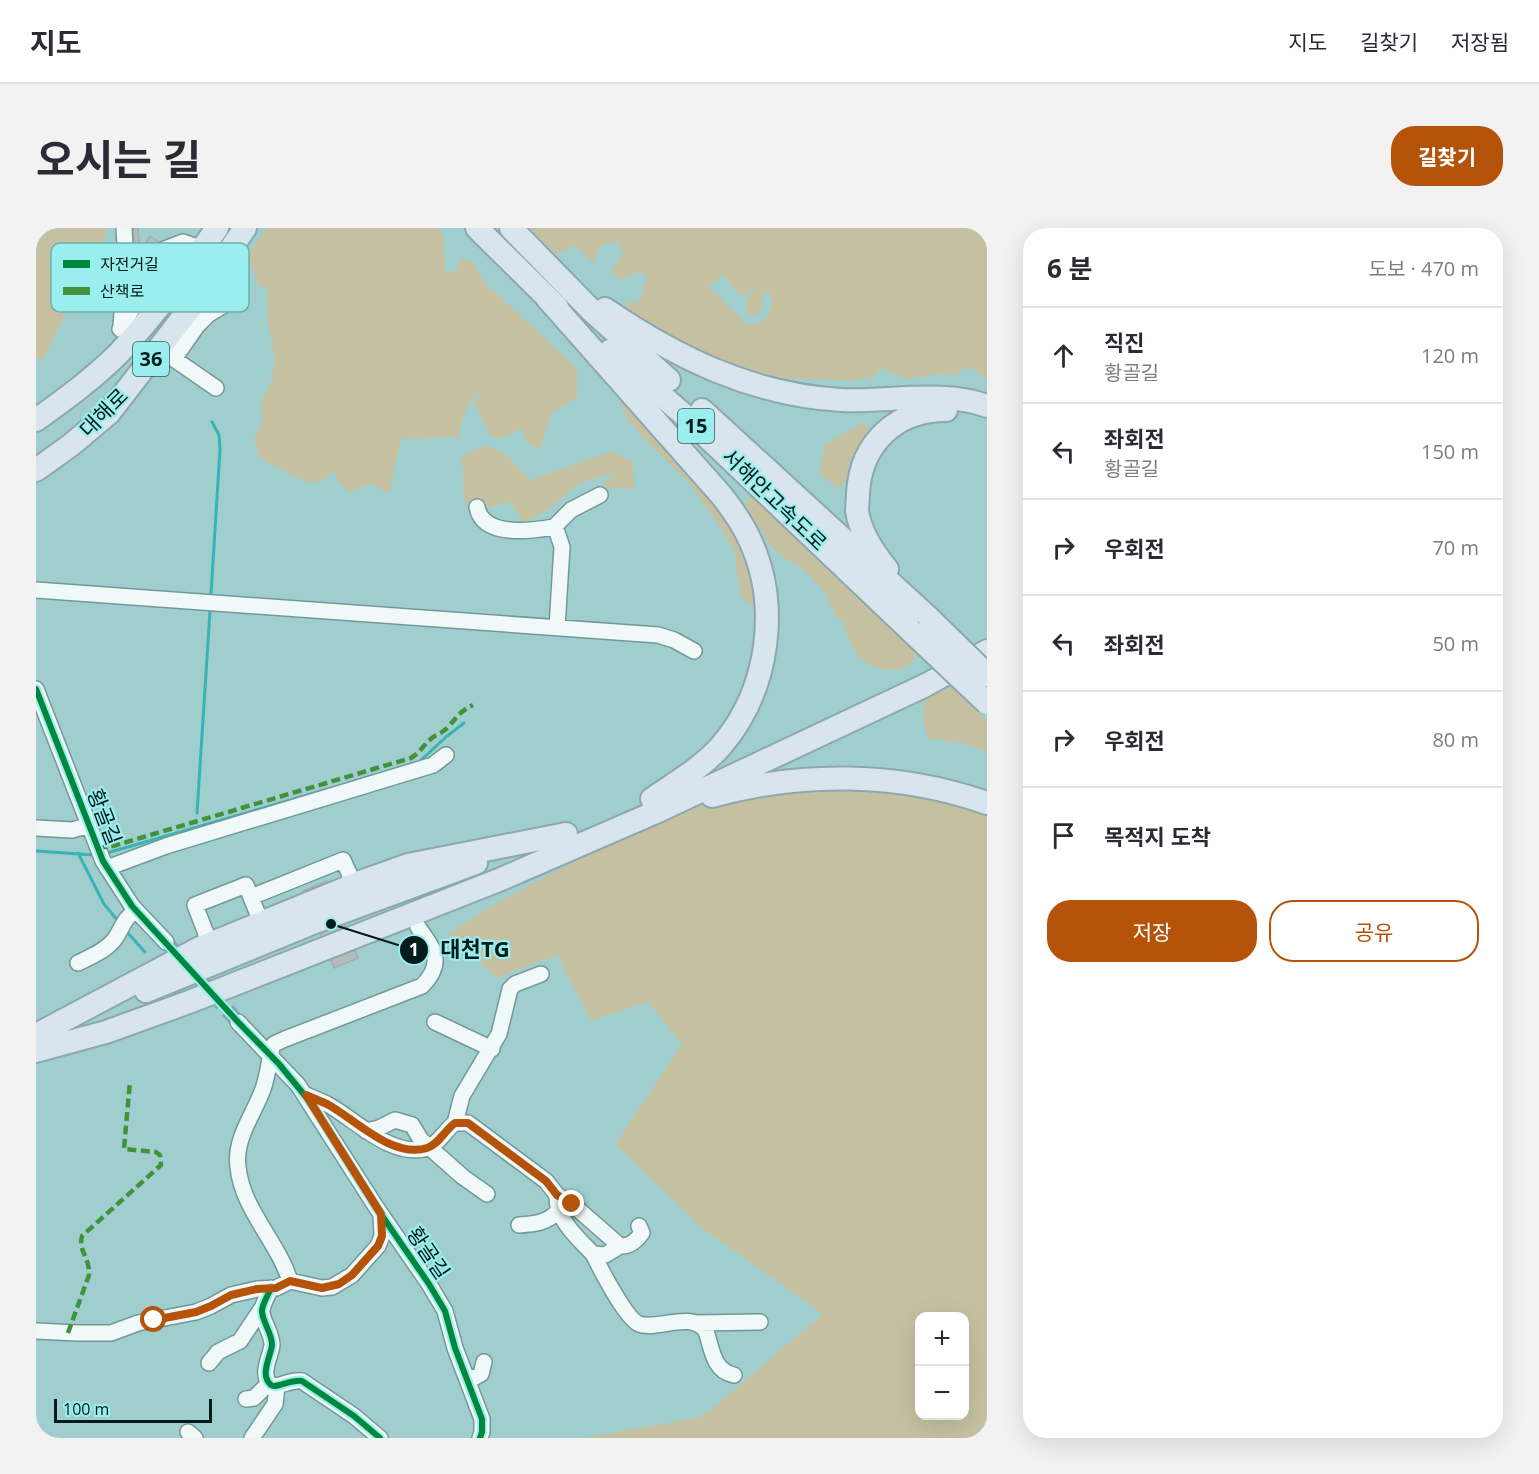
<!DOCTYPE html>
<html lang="ko">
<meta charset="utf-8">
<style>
body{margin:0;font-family:"Open Sans","Noto Sans KR",sans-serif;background:#f2f2f3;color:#2b2b33}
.controls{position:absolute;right:18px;bottom:18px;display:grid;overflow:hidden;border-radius:12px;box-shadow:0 6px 24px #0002}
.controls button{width:54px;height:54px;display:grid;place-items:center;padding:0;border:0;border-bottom:2px solid #e1e1e2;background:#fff;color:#2b2b33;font:30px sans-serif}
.scale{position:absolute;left:18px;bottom:15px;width:158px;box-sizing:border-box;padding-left:6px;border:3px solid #021c1c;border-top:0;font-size:16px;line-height:21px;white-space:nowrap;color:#021c1c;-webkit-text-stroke:4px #9aeeee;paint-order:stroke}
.stop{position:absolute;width:18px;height:18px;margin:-14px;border:4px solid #b45309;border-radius:50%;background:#fff}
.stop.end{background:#b45309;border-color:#fff;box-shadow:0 2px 6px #0008}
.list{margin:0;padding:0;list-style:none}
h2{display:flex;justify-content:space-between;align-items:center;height:78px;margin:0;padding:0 24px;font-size:26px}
h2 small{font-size:20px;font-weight:400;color:#7c7c81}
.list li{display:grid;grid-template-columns:39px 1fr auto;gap:18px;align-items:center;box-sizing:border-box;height:96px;padding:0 24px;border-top:2px solid #e1e1e2}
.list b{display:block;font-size:22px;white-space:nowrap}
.list p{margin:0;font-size:20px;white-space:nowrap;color:#7c7c81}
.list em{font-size:20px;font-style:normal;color:#7c7c81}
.actions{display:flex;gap:12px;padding:18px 24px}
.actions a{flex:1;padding:14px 0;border:2px solid #b45309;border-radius:24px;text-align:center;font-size:21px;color:#b45309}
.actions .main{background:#b45309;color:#fff}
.icon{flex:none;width:33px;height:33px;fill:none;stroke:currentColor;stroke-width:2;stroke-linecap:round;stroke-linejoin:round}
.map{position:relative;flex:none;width:951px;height:1210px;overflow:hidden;border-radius:24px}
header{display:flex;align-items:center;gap:36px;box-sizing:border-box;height:84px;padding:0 30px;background:#fff;border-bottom:2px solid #e1e1e2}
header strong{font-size:28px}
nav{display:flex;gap:33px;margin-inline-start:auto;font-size:21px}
.intro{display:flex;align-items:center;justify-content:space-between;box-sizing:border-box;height:144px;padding:0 36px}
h1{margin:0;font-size:42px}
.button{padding:15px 27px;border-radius:24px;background:#b45309;color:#fff;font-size:21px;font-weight:700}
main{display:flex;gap:36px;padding:0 36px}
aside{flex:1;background:#fff;border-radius:24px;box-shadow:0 6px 24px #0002}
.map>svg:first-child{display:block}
</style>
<header>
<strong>지도</strong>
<nav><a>지도</a><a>길찾기</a><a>저장됨</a></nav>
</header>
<div class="intro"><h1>오시는 길</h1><a class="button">길찾기</a></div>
<main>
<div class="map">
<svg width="951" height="1210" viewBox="0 0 951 1210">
<rect width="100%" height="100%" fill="#a0cece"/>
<path fill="#c5c1a0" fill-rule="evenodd" d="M0,0H70V7L6,133L0,129Z
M230,0H402L407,8L410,48L423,39L424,30L437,35L448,54L541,140V169L515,186L504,222L491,214L484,200L469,210L455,209L439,177L445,161C432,177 425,189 423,209L365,211L353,266L334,255L314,265L302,254L297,243L285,254H270L223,230L218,209L226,197V173L236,151L239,130L232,96L231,59H224L211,28Z
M492,0H951V152L936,141H924L921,148L905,146L869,151L844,140L840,148L815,153L710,148L599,90L590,77L594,72L603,75L611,47L599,44L586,53L574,43L587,25L582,14L566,16L557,35L539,17L521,26ZM686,46L706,69L718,60C712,70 708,75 711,87L721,88L722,83L727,79L725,71L733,62L736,75L729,92L713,98L672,58L680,54Z
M583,171L592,172L687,280L717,338L719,374L713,375L706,371L700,342V328L690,308L653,255L605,208L592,192Z
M828,194L835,205C826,213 819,222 814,233C809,243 814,249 804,260L797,257L783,245L789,216Z
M451,217L469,226L495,252L576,223L596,233L599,261L565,260L578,244L542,256L515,279L488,295L473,273L453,280L446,272L429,276C426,259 429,245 425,228Z
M714,268H721L877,421L880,426C874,450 835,444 822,427C815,418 810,404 807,393L801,390L788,364L780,355L766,341L737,321L715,287L710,276Z
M917,460L951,493V525L935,517L892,510L887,490L890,466Z
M817,555L951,581V1210H547L666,1189L787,1086L666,1000L579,916L646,816L612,774L555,793L521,727L461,750L411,707L452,680L540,632L645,584L677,575ZM884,1088H928V1188H884Z"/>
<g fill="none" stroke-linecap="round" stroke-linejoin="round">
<path stroke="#38b4b5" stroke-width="3" d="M175,366L184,221L183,207L176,194
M384,533L410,509L428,495
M161,585L174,383
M0,623L58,627
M42,625L68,676L82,693
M71,625L289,562
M90,703L109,724"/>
</g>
<path fill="#b3bbbc" stroke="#a7aeaf" stroke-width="1.5" d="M93,1H102L104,21L95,22Z
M114,8L127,17L118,29L105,21Z
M291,653L322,730L298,740L267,663Z"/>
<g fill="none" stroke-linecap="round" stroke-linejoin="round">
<path stroke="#80aaaa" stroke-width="15" stroke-dasharray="15 8" stroke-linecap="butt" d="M130,714L202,794"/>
<defs>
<path id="minor" d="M85,97L90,38L88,0
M161,98L173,86L193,74L199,67L203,47L202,42L186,32
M84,101L102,71L113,40L129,21L147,14L166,21
M123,120L138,131L161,98L155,93
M138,131L180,160
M441,279C447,310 495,303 518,299L520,301L526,319L521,399
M518,299L535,282L564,267
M0,362L622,407L638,412L658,423
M0,461L67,633L96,678L130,714
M0,600L36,602L54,597
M71,640L130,618L397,537L410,527
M215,669L307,632L318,656
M174,716L159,677L210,657L225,694
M42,735C54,729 69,723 78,712C87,700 86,692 100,682
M202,794L262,857L340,979L393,1056L409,1083L419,1120L446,1191V1204L444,1210
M399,794L456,821
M270,867C277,870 284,873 291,876C319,891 356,931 391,920C403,916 409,902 419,895H432L510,953L521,967L536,976L584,1018C593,1019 601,1012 606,1005L603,998
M419,895L426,868L463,806L474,761L479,756L505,746
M330,903L343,900L359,892L376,897L385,912L427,949L451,966
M521,967C520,992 541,1009 557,1026L569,1027L584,1018
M483,997C499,996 511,995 522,983
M557,1026C564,1040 590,1091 603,1096C621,1103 655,1082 670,1103C676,1121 677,1143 698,1147
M254,1053C242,1014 206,981 202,939C198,911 218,886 227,861C232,847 233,834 236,820L238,816L249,811L386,758C409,735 398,721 382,699
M235,1060C232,1067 227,1075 226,1082C225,1092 236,1104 236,1117C235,1128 223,1147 235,1157C240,1161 255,1151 266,1153L318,1188L344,1210
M660,1095L724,1094
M0,1103L41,1105H75L102,1095L160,1084L175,1078L195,1067L221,1061L240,1060L254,1053L286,1060L296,1059L316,1047L342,1018L346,1008L345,986
M173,1135L182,1124L204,1113L226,1080
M432,1153L445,1146L448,1134
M210,1171L218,1170L233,1155
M152,1204L159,1210
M216,1210L239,1176L241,1159"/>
<path id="highway" d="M441,0L521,79
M475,0L556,83L633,152
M511,70L686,268C696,281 706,295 713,310C745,377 733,462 685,518C667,539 639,555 616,571
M569,81C641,130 717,167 805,172C850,174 910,162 951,178
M574,123L647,186L874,402
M666,182L893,390
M0,192C28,172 57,151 82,126C119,87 150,44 181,0
M0,242L35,217L73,185L158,75L209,0
M851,341C838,325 824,304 821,283C821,278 822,271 822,265C825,215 860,182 910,182
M676,568C766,543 862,544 951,575
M110,763L279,694L440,635
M0,807L164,720L330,652L372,637L530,606
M0,823L70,804L153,774L463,652L620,584L890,457L951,423"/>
</defs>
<use href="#minor" stroke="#739898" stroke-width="18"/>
<use href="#highway" stroke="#8ca8af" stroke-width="26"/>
<use href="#minor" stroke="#f1f8f8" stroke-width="15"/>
<use href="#highway" stroke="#d8e5ec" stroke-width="22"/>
<defs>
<path id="highway-bridge" d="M893,390L951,447
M874,402L951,475"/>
</defs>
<use href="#highway-bridge" stroke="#8ca8af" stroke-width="26" stroke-linecap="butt"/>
<use href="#highway-bridge" stroke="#d8e5ec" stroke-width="22"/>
<path stroke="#42923c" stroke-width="4.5" stroke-dasharray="9 4.5" stroke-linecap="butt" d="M62,620L77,618L375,530C384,525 388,516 396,510C401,506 407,505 412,499C422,488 423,484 437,477
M32,1105L53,1047C54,1029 42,1024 46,1008L125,937L124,927L120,924L88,921L94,853"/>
<defs>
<path id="cycleway" d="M0,461L67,633L96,678L202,794L243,836L275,875L340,979L393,1056L409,1083L419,1120L446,1191V1204L444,1210
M235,1060C232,1067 227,1075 226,1082C225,1092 236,1104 236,1117C235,1128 223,1147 235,1157C240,1161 255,1151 266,1153L318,1188L344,1210"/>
</defs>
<use href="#cycleway" stroke="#9aeeee" stroke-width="10"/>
<use href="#cycleway" stroke="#00873e" stroke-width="6"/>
</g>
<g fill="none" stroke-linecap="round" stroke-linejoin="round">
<path stroke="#b45309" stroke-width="8" d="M118,1092L160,1084L175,1078L195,1067L221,1061L240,1060L254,1053L286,1060L303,1056L316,1047L342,1018L346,1008L345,986L270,867C277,870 284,873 291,876C319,891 356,931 391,920C403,916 409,902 419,895H432L510,953L521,967L536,976"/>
</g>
<g text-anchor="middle" stroke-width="4.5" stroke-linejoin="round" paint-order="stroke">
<g fill="#9aeeee" stroke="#305b5b" stroke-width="1.5">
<rect x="97" y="114" width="36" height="34" rx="4.5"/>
<rect x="642" y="181" width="36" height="34" rx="4.5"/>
</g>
<g font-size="20" font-weight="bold" fill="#021c1c">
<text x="115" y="138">36</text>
<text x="660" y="205">15</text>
</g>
<g font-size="21" fill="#021c1c" stroke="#9aeeee">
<text transform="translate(68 185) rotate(-45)" y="7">대해로</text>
<text transform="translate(738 272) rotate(44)" y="7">서해안고속도로</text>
<text transform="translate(68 589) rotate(69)" y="7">황골길</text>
<text transform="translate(392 1025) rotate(56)" y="7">황골길</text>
</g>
</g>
<rect x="15" y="15" width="198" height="69" rx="9" fill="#9aeeee" stroke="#6cafaf" stroke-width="1.5"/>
<rect x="27" y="32" width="27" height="8" fill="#00873e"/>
<rect x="27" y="59" width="27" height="8" fill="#42923c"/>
<g font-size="16" fill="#021c1c">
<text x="64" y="42">자전거길</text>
<text x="64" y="69">산책로</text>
</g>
<path fill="none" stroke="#021c1c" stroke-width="2" d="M295 696L378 722"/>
<g fill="#021c1c" stroke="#9aeeee" stroke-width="2">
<circle cx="295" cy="696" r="6"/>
<circle cx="378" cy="722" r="15"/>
</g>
<g font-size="18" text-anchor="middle" font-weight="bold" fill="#fff">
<text x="378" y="728">1</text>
</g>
<g font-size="22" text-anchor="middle" font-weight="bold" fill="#021c1c" stroke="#9aeeee" stroke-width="4.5" stroke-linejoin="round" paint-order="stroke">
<text x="439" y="729">대천TG</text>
</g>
</svg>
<div class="controls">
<button>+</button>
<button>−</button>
</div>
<div class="scale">100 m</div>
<div class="stop" style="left:118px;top:1092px"></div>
<div class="stop end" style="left:536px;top:976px"></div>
</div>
<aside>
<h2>6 분<small>도보 · 470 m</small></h2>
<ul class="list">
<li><svg class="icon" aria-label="ahead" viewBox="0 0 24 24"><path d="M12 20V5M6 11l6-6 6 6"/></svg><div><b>직진</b><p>황골길</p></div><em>120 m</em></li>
<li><svg class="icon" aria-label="left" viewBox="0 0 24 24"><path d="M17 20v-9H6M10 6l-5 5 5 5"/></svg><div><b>좌회전</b><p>황골길</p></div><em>150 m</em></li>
<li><svg class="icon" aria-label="right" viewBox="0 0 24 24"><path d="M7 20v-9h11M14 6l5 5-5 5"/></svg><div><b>우회전</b></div><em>70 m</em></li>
<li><svg class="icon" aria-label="left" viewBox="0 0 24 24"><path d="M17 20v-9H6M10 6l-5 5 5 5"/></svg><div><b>좌회전</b></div><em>50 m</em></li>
<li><svg class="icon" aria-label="right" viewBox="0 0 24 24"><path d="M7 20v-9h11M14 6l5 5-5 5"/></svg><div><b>우회전</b></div><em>80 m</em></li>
<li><svg class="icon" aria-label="arrive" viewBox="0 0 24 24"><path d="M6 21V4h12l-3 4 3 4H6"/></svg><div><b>목적지 도착</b></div></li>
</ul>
<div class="actions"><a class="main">저장</a><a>공유</a></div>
</aside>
</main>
